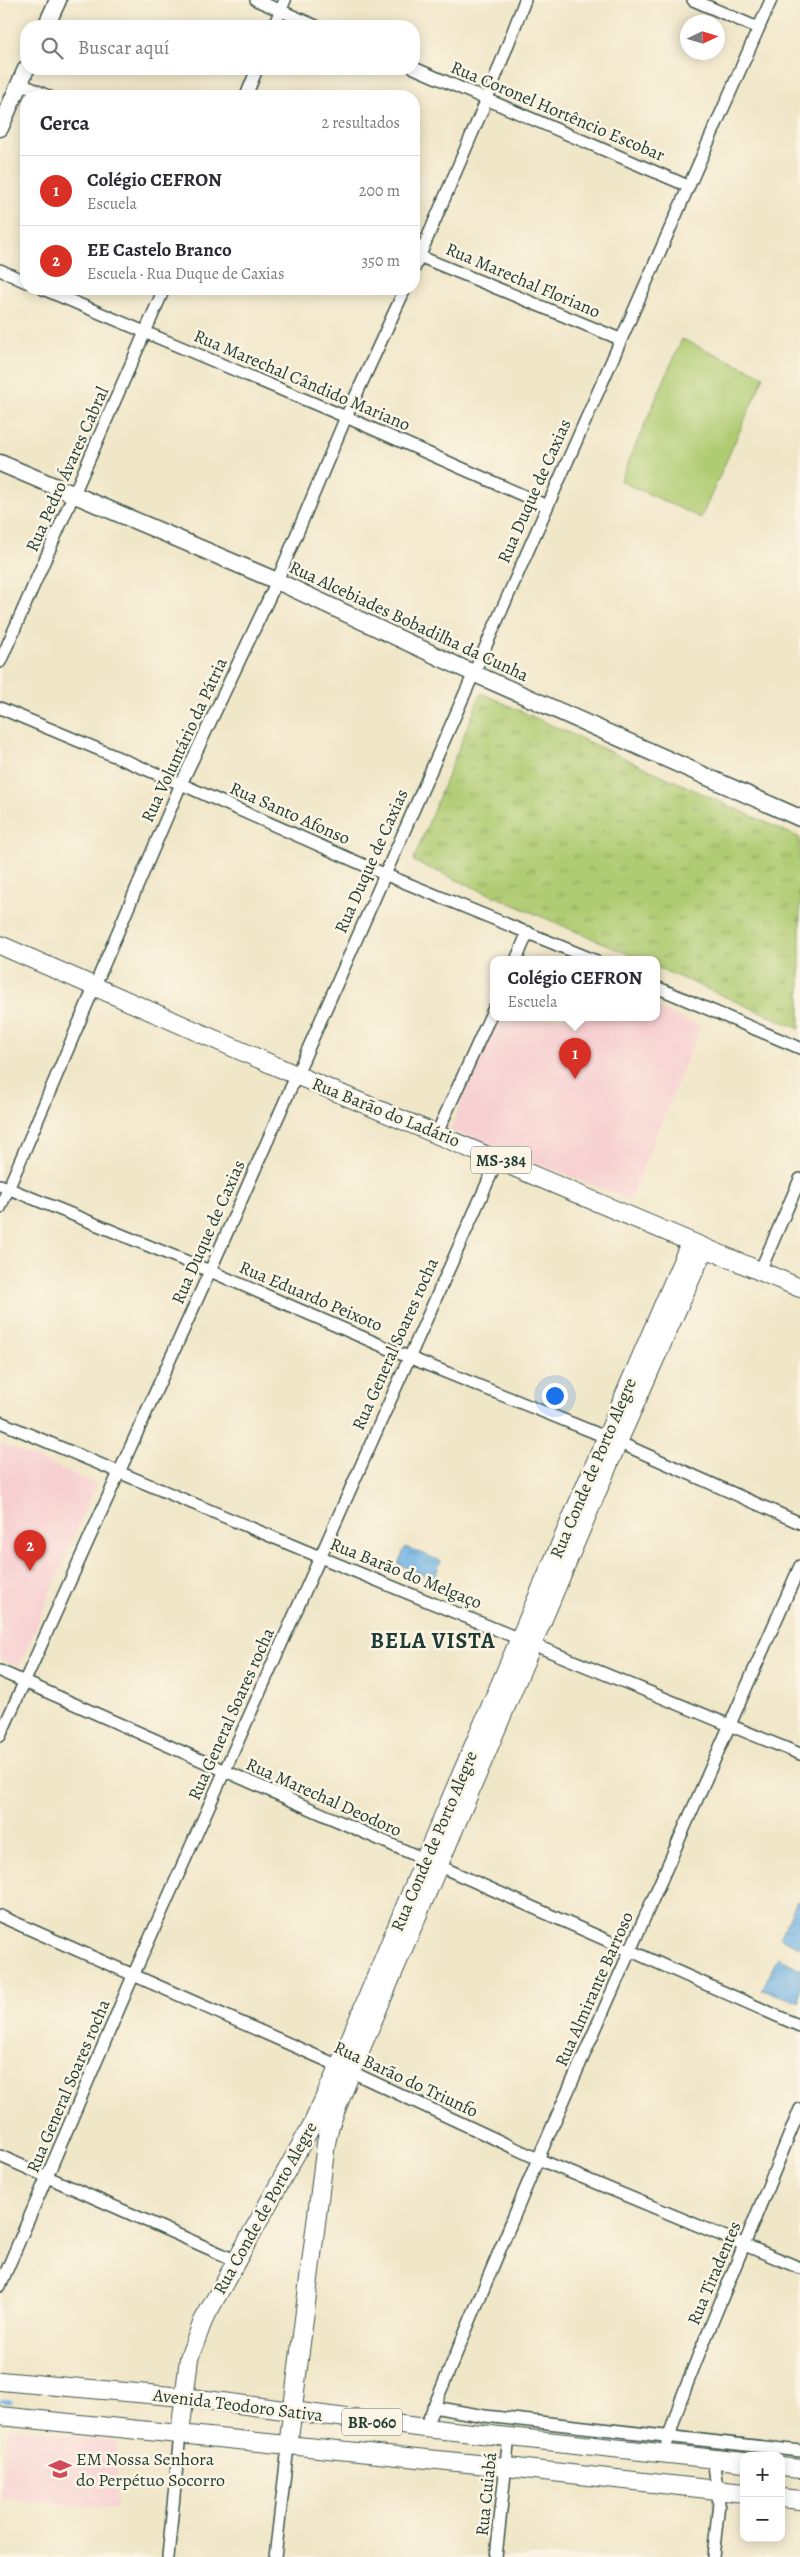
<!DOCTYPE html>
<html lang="es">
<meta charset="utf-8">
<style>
body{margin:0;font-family:Alegreya,serif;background:#f2f2f3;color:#2b2b33}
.controls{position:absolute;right:15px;bottom:15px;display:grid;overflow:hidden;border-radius:10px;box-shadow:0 2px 12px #0003}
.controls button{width:45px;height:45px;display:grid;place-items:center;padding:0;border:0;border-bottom:1px solid #e1e1e2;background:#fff;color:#2b2b33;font:25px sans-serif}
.compass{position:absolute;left:680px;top:15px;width:45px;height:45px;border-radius:50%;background:#fff;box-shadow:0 2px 12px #0003;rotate:86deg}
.you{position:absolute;left:554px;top:1395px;width:18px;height:18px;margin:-12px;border:4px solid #fff;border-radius:50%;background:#1a73e8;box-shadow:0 0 0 8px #1a73e833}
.badge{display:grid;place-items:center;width:32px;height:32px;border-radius:50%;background:#d93025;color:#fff;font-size:16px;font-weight:700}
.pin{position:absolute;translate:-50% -41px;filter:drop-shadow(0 1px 2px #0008)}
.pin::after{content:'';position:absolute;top:26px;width:18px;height:15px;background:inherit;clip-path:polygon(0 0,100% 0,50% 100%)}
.popup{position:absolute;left:490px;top:956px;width:170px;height:65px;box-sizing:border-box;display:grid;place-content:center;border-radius:10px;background:#fff;filter:drop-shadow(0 1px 4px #0005);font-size:16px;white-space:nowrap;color:#7c7c81}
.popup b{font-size:19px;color:#2b2b33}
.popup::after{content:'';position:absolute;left:50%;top:100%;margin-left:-10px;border:10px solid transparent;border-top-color:#fff}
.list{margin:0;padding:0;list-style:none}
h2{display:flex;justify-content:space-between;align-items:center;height:65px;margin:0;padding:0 20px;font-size:21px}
h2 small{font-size:16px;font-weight:400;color:#7c7c81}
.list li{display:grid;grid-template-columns:32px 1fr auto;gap:15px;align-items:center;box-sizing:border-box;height:70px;padding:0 20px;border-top:1px solid #e1e1e2}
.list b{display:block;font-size:19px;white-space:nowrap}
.list p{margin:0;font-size:16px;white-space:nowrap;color:#7c7c81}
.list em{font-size:16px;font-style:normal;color:#7c7c81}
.icon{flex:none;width:28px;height:28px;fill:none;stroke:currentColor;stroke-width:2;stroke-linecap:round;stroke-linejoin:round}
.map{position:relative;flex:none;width:800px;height:2557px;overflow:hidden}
.search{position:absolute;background:#fff;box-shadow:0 2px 12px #0003;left:20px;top:20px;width:400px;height:55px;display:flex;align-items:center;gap:12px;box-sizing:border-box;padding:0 18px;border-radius:20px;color:#7c7c81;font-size:19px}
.panel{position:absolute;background:#fff;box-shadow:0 2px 12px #0003;left:20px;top:90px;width:400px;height:205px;border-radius:20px}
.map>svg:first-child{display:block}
</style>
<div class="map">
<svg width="800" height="2557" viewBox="0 0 800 2557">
<defs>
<pattern id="grass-tufts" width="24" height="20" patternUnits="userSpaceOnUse" patternTransform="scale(1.25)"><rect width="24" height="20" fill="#b0cc73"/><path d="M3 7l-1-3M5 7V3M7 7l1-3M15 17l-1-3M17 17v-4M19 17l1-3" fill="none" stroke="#8fa75f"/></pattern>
<pattern id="water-ripples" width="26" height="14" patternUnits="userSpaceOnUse" patternTransform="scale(1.25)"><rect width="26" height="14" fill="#6fb2e4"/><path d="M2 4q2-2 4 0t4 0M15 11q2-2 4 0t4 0" fill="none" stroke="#5b92ba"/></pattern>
</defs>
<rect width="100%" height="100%" fill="#fcf5e5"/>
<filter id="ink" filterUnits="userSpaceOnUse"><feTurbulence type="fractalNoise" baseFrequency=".02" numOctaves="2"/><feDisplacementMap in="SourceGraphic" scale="10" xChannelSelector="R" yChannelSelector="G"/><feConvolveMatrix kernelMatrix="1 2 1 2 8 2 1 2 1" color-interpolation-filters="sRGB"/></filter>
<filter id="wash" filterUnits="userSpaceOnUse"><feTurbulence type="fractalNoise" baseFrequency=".0096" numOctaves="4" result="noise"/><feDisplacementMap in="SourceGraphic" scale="20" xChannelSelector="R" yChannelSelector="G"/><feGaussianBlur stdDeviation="1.12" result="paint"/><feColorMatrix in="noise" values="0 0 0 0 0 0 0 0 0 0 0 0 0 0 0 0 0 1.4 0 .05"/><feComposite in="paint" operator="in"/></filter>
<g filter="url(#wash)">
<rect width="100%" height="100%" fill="#f0e6c8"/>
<path fill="#f7cfd1" d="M656,1008L700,1027L630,1199L450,1130L495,1018H656Z
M0,1443L96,1484L19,1667L0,1659Z
M9,2428L117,2441V2509L0,2497Z"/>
<path fill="url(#grass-tufts)" stroke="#688454" d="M481,693L800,838V1029L656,967V960H642L413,861Z"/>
<path fill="#b0cc73" stroke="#688454" d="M682,339L764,376L701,518L620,481Z"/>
<path fill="url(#water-ripples)" stroke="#47788c" d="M405,1547L441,1561L434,1579L398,1564Z
M797,1901L800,1902V1947L780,1938Z
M778,1957L800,1969V2002L762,1990Z"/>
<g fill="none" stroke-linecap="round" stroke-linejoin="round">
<path stroke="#6fb2e4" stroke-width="3" d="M0,2401L11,2402"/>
</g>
</g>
<g filter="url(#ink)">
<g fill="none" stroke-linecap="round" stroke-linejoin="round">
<defs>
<path id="street" d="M256,0L316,26
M693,0L758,28
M274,26L285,0
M414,68L688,186
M20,83L48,96
M246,96L257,69
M414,254L620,339
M414,269L487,99L525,0
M0,270L26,282
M43,289L346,417L547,506
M0,662L164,289
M0,708L181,784L384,874L594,960
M516,960L528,932
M656,987L800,1048
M437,1133L494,1008
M0,1185L210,1271L408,1357L618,1442L800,1523
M0,1208L181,784L277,581L346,417L405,289
M760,1271L800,1179
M0,1422L320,1557L800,1754
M0,1671L800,2026
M0,1736L210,1271L771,0
M0,1916L339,2066L538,2159L800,2268
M0,2156L237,2261
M0,2286L133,1976L498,1159
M433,2407L485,2416L800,2451
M425,2428L538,2159L800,1566
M667,2443L680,2402L697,2359L800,2109
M713,2458L719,2503L713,2557
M168,2557L180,2434
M275,2557L288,2447
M496,2557L509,2436"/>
<path id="secondary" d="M46,26L58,0
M0,128L26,69
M0,463L277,581L473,673L800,818"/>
<path id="primary" d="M0,945L296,1075L800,1288
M0,2381L183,2397L425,2428L744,2462
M0,2416L507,2467L744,2493
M180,2434L189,2358L203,2321L313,2123L339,2066L424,1861L690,1243
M288,2447L326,2143L330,2125L351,2072L618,1442L704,1249
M781,2467L800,2469
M781,2498L800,2500"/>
</defs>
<use href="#street" stroke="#3e564a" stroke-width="14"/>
<use href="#secondary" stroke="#3e564a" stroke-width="19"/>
<use href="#primary" stroke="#3e564a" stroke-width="20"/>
<use href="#street" stroke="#fff" stroke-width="11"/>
<use href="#secondary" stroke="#fff" stroke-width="16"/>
<use href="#primary" stroke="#fff" stroke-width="18"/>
</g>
</g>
<defs>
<symbol id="school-bare" viewBox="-9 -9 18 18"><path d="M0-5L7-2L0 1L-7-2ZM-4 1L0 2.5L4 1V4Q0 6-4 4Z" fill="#d1495b" stroke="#fcf5e5" stroke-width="2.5" paint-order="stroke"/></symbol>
</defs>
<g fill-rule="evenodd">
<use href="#school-bare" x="44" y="2453" width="32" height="32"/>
</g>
<g text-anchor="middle" stroke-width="5" stroke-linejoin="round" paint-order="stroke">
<g fill="#fcf5e5" stroke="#617469" stroke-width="1">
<rect x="471" y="1146.5" width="60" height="27" rx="4"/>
<rect x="342" y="2408.5" width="60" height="27" rx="4"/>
</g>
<g font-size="16" font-weight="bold" fill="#1f3d34">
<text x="501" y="1166">MS-384</text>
<text x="372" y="2428">BR-060</text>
</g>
<g font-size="18" fill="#1f3d34" stroke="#fcf5e5">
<text transform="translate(558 111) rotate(23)" y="6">Rua Coronel Hortêncio Escobar</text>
<text transform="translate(523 280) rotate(23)" y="6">Rua Marechal Floriano</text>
<text transform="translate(302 380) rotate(23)" y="6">Rua Marechal Cândido Mariano</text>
<text transform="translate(67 469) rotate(-66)" y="6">Rua Pedro Ávares Cabral</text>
<text transform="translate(534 491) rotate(-66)" y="6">Rua Duque de Caxias</text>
<text transform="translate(409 621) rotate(25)" y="6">Rua Alcebiades Bobadilha da Cunha</text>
<text transform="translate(184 740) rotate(-65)" y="6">Rua Voluntário da Pátria</text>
<text transform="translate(290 813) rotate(24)" y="6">Rua Santo Afonso</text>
<text transform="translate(371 861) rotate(-66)" y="6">Rua Duque de Caxias</text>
<text transform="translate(386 1112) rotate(22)" y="6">Rua Barão do Ladário</text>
<text transform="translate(208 1232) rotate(-66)" y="6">Rua Duque de Caxias</text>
<text transform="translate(311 1296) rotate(23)" y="6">Rua Eduardo Peixoto</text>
<text transform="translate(395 1344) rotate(-66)" y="6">Rua General Soares rocha</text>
<text transform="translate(593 1468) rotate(-67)" y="6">Rua Conde de Porto Alegre</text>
<text transform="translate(406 1573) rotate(22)" y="6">Rua Barão do Melgaço</text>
<text transform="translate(231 1714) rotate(-66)" y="6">Rua General Soares rocha</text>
<text transform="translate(324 1797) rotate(24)" y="6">Rua Marechal Deodoro</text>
<text transform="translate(434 1841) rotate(-67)" y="6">Rua Conde de Porto Alegre</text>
<text transform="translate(594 1989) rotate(-66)" y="6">Rua Almirante Barroso</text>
<text transform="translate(406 2079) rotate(25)" y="6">Rua Barão do Triunfo</text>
<text transform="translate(68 2086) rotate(-67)" y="6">Rua General Soares rocha</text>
<text transform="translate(265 2208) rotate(-61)" y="6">Rua Conde de Porto Alegre</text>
<text transform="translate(714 2273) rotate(-67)" y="6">Rua Tiradentes</text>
<text transform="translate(238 2405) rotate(7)" y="6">Avenida Teodoro Sativa</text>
<text transform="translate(486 2494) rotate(-84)" y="6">Rua Cuiabá</text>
</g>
<g font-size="18" fill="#1f3d34" stroke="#fcf5e5" text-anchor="start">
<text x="76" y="2465">EM Nossa Senhora<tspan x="76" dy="21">do Perpétuo Socorro</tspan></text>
</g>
<g font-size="22" font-weight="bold" letter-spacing="1" fill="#1f3d34" stroke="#fcf5e5">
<text x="433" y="1648">BELA VISTA</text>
</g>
</g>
</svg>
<div class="controls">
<button>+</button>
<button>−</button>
</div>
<svg class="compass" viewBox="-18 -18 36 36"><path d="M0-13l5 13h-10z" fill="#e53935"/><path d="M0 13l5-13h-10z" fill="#7c7c81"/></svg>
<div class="you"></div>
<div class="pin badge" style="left:575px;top:1079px">1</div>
<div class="popup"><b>Colégio CEFRON</b>Escuela</div>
<div class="pin badge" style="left:30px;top:1571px">2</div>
<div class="search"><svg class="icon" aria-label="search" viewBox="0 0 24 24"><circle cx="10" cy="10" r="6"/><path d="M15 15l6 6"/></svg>Buscar aquí</div>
<section class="panel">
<h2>Cerca<small>2 resultados</small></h2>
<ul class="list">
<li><span class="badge">1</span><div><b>Colégio CEFRON</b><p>Escuela</p></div><em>200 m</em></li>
<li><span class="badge">2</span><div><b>EE Castelo Branco</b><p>Escuela · Rua Duque de Caxias</p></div><em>350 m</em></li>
</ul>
</section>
</div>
